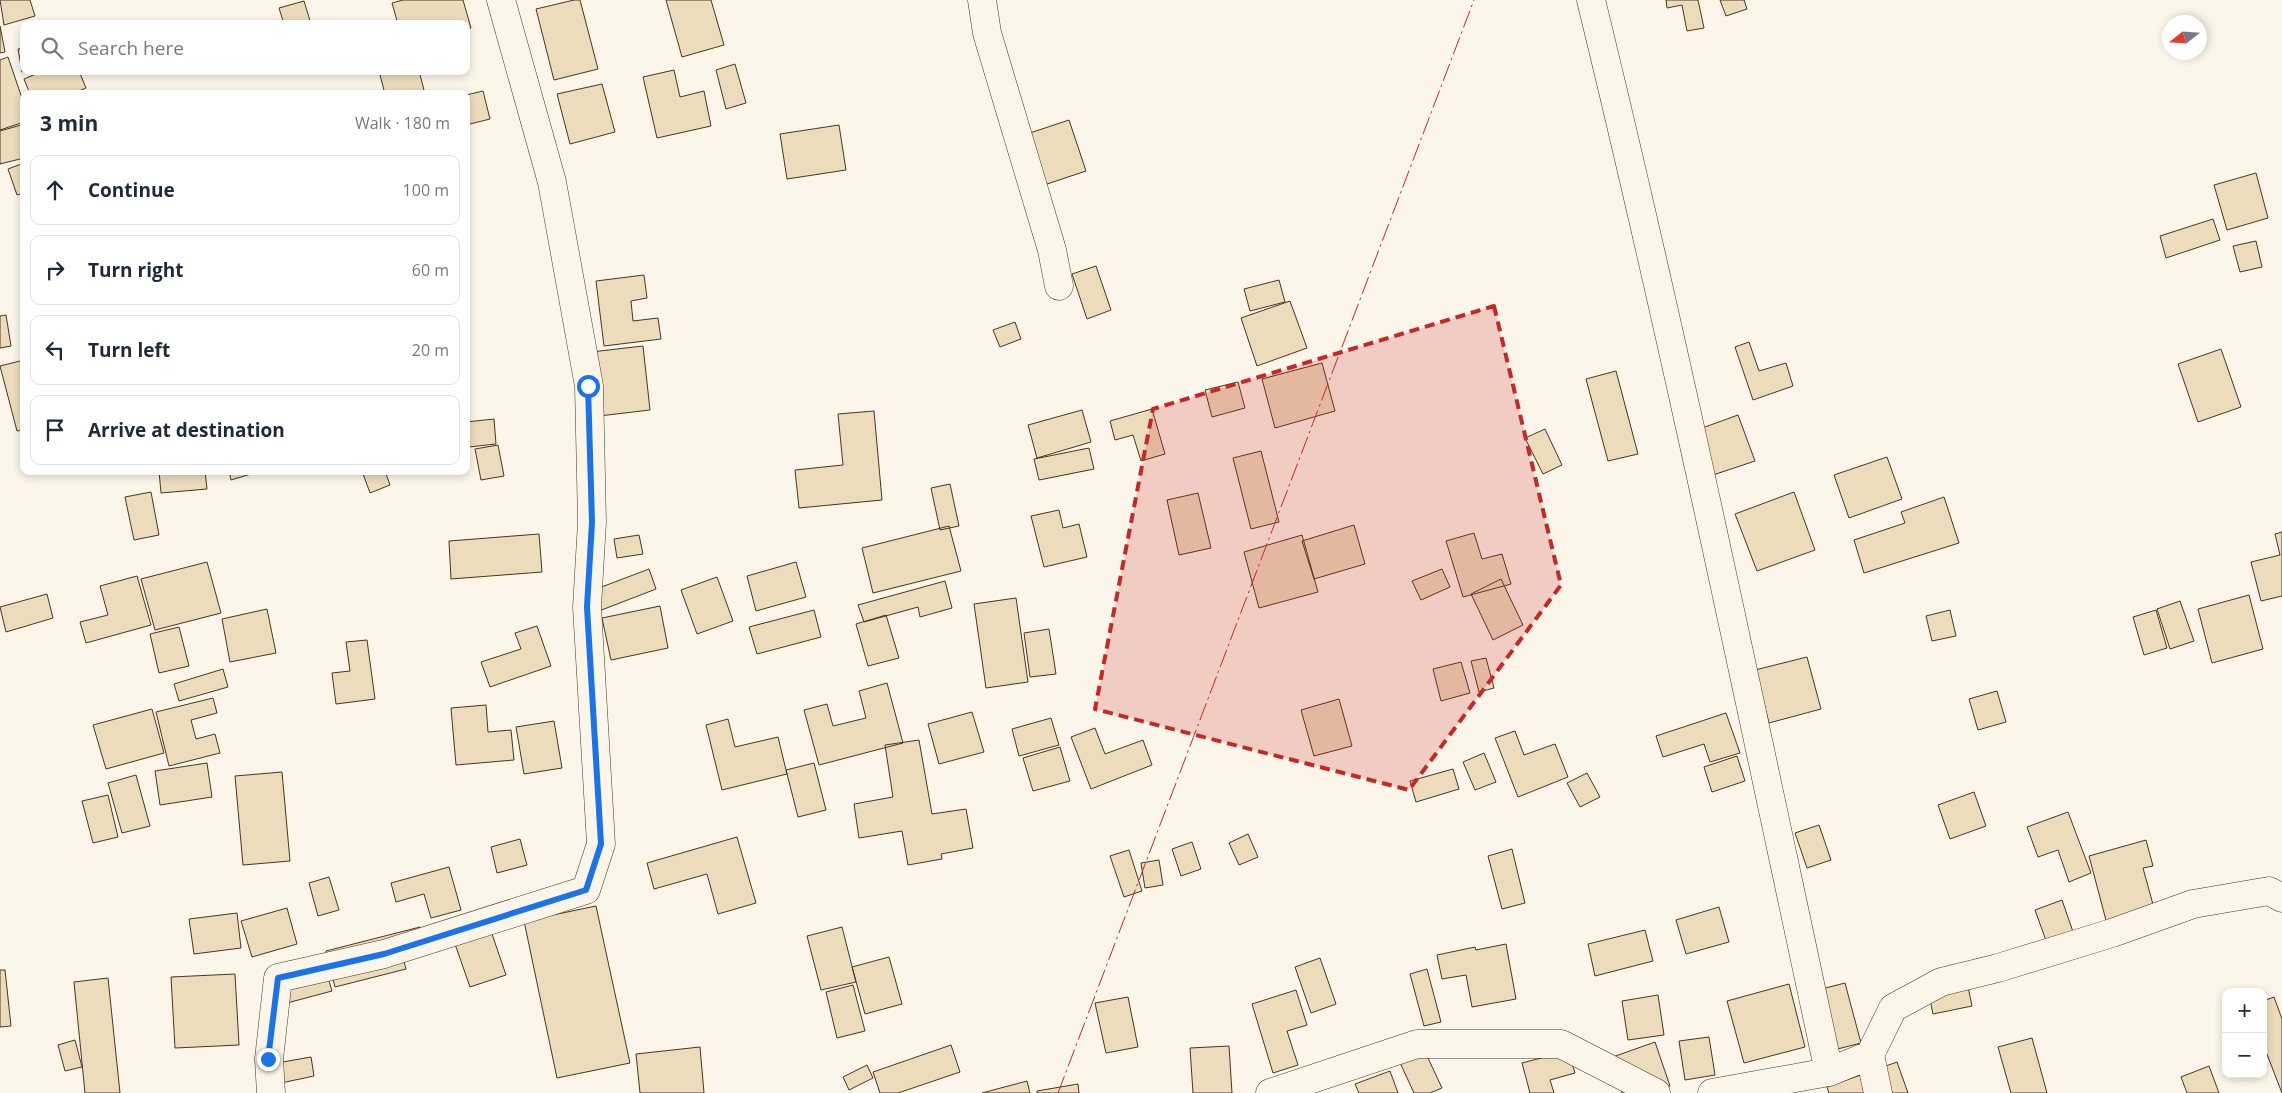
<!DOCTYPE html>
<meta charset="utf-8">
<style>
body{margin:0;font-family:"Open Sans",sans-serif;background:#f6f6f7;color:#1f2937}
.controls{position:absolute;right:15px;bottom:15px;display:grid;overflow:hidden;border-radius:10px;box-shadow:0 2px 8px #0003}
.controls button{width:45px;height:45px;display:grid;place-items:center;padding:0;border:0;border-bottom:1px solid #e0e1e3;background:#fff;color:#1f2937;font:25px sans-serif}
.compass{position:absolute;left:2162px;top:15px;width:45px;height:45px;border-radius:50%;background:#fff;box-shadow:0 2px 8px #0003;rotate:253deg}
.stop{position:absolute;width:15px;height:15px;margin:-11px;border:4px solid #1a73e8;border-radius:50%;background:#fff}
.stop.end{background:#1a73e8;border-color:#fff;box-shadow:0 1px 5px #0008}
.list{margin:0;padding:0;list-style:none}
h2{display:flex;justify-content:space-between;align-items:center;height:65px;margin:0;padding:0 20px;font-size:21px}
h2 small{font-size:16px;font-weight:400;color:#747a83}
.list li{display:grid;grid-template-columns:32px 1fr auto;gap:15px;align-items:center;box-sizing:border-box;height:70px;margin:0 10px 10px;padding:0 10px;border:1px solid #e0e1e3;border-radius:10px}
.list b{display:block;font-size:19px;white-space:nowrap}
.list em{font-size:16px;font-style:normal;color:#747a83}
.icon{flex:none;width:28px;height:28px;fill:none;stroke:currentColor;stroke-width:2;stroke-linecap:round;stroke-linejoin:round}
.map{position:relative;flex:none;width:2282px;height:1093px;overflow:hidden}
.search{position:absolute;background:#fff;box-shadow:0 2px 8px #0003;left:20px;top:20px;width:450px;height:55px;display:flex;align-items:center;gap:12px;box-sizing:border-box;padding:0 18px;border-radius:10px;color:#747a83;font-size:19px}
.panel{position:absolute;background:#fff;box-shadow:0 2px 8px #0003;left:20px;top:90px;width:450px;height:385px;border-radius:10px}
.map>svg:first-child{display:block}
</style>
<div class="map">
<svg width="2282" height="1093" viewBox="0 0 2282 1093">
<rect width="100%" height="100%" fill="#fbf6e9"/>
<path fill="#ecdcbc" stroke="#4a3520" d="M0,0H30L35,16L4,25Z
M403,0H463L471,28L466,29V24H398L392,3Z
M574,0H580L598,69L554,80L536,9Z
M666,0H711L724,45L682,57Z
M1666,0H1698L1704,28L1687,31L1682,5L1667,8Z
M1720,0H1744L1747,9L1726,16Z
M304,1L311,24H284L279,8Z
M0,26L5,52L0,53Z
M24,48V71L22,72L18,49Z
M8,57L24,104V122L0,130V60Z
M735,64L746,103L726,109L716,70Z
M674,70L680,97L704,91L711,126L657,138L643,77Z
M43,71H79L86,88L72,94H30L24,79Z
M379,71H419L425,94H385Z
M602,84L615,132L570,144L557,94Z
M483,91L490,119L466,125V95Z
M1069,120L1086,171L1044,185L1027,134Z
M21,125L24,136V158L0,164V131Z
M839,125L846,170L787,179L780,134Z
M24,163V193L17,195L8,169Z
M2256,173L2268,218L2227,230L2214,185Z
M2213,219L2220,240L2166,258L2160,236Z
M2256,241L2262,267L2240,272L2233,246Z
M1096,266L1111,310L1087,319L1072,274Z
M644,275L647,298L631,301L633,321L658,318L661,339L604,346L596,281Z
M1279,280L1285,302L1250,311L1244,289Z
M1290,301L1307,348L1257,366L1241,318Z
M6,315L11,346L0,348V316Z
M1015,322L1021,339L1000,347L993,330Z
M1749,342L1759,371L1786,363L1793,386L1753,400L1735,347Z
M643,346L650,410L599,416L591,352Z
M2221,349L2241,407L2198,422L2178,364Z
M24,360V430L17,431L0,366Z
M1322,363L1335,411L1275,428L1262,379Z
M1616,371L1638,454L1608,461L1586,379Z
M1238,382L1245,408L1212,417L1205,390Z
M1152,409L1165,454L1141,461L1133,435L1115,440L1110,421Z
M1082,410L1091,442L1037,458L1028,425Z
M874,411L882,500L799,508L795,470L843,465L838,414Z
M1738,415L1755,461L1710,476L1694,431Z
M494,419L496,444L469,447L466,422Z
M1545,429L1562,465L1543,474L1525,438Z
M498,445L504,476L481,480L475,449Z
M1089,448L1094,469L1039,480L1034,459Z
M1261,451L1279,522L1251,529L1233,458Z
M1887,457L1902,499L1849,518L1834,475Z
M159,471H205L207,489L161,493Z
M229,471H261L231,480Z
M362,471H385L390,485L370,493Z
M950,484L959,526L940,530L931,488Z
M151,492L159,535L134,540L125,497Z
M1794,492L1815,550L1757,571L1735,514Z
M1198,493L1211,548L1179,555L1167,500Z
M1944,497L1959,543L1864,573L1854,540L1905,523L1901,512Z
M1059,510L1063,528L1079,524L1087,557L1044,567L1031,516Z
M1354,525L1365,564L1314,579L1302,541Z
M949,526L961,571L873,593L862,548Z
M2282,532V596L2261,601L2251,562L2280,555L2275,534Z
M1474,533L1482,559L1502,554L1511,584L1463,597L1446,541Z
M539,534L542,572L451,579L449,541Z
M639,535L643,554L617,558L614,539Z
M1302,535L1318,592L1259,608L1244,552Z
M207,562L221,613L155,630L141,579Z
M796,562L806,597L756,611L747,576Z
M649,569L656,589L599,611L591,591Z
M1442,569L1450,587L1421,600L1412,581Z
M137,576L151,625L86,643L80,622L108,615L100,586Z
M717,577L733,621L697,634L681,590Z
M1501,579L1523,625L1493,640L1471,594Z
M945,581L952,608L920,617L918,607L864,622L858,605Z
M47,594L53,618L6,632L0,607Z
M2249,595L2263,649L2212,663L2198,609Z
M1016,598L1028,682L986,688L974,604Z
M2180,601L2194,641L2170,649L2157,609Z
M660,606L668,648L611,660L602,618Z
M267,609L276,653L230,662L222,619Z
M814,610L821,637L757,654L749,627Z
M1950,610L1956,636L1932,641L1926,616Z
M2156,610L2167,648L2144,655L2133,617Z
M886,615L899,658L868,666L856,624Z
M537,626L551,666L490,687L481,662L521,649L515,633Z
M179,627L189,666L159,673L150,634Z
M1049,629L1056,674L1030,677L1024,633Z
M367,640L375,699L336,704L332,673L350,671L346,642Z
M1807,657L1821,709L1769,723L1755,670Z
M1486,658L1494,688L1479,692L1471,661Z
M1461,662L1470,693L1441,701L1433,669Z
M223,669L228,687L179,701L174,684Z
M887,683L903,743L819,765L804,710L827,704L833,726L866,718L859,691Z
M1997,691L2006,722L1978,730L1969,699Z
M213,698L217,713L191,720L196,739L215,734L220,753L169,766L156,712Z
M1339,699L1352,746L1314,756L1301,710Z
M486,705L488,732L511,730L514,760L456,765L451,708Z
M152,709L164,753L106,769L93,725Z
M972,712L984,752L939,764L928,724Z
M1726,713L1740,753L1710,762L1704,744L1663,757L1656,736Z
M1051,718L1059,745L1019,756L1012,729Z
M728,719L735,747L778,737L787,774L722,790L706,725Z
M554,721L562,768L524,774L516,727Z
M1095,728L1105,754L1143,740L1152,765L1091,789L1071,737Z
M1515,731L1524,755L1555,744L1568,777L1518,797L1495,738Z
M919,740L932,814L966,809L973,848L941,854L942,859L908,865L902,831L859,838L854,804L893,797L885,745Z
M1060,747L1070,781L1033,791L1023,758Z
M1484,753L1496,782L1475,790L1463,762Z
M1737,756L1745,781L1712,792L1704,767Z
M207,763L212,797L160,805L155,771Z
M814,763L826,810L798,817L786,770Z
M1453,769L1459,789L1416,802L1410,781Z
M282,772L290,861L243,865L235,776Z
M1587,773L1600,797L1580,807L1567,783Z
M136,775L150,826L122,833L108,783Z
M1974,792L1986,826L1950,839L1938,805Z
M108,795L118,837L93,843L82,801Z
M2068,812L2091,873L2069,882L2058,850L2038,857L2027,827Z
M1819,825L1831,860L1807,868L1795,833Z
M1248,834L1258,857L1239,865L1229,843Z
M737,837L756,903L718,914L707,874L654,889L647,863Z
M520,839L527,865L497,873L491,847Z
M2146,840L2153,866L2143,868L2160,930L2112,943L2089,856Z
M1192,842L1201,869L1181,876L1172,849Z
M1512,849L1525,903L1502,909L1488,856Z
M1129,850L1142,891L1124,897L1110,856Z
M1159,860L1163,885L1145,888L1141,863Z
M449,867L461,910L431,918L424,894L396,902L391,883Z
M329,877L339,910L318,916L309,883Z
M2062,900L2081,955L2054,963L2035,910Z
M596,906L630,1063L557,1078L524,921Z
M1719,907L1729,942L1686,954L1676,920Z
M287,908L297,944L252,957L241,921Z
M237,913L241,948L194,954L189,919Z
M420,927L425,948L402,954L406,969L335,987L326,951Z
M842,927L856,982L821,990L807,936Z
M1645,930L1653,961L1595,976L1588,944Z
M491,931L506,975L470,987L455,944Z
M1506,944L1516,999L1472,1007L1466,975L1442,979L1437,955L1475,947L1476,950Z
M889,957L902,1004L865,1014L852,967Z
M1320,958L1336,1004L1311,1013L1295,967Z
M324,963L332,991L287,1003L279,975Z
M1427,969L1441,1022L1424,1026L1410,974Z
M0,970H5L11,1026L0,1027Z
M1965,972L1972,1006L1933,1014L1926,980Z
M235,974L239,1045L175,1048L171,977Z
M108,978L120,1093H85L74,982Z
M1845,983L1861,1043L1822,1053L1806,993Z
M1789,984L1805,1047L1744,1063L1727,1001Z
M853,985L865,1031L837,1038L826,992Z
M1296,990L1307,1025L1287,1031L1298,1065L1273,1073L1252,1004Z
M1658,995L1664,1035L1628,1040L1622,1001Z
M1128,997L1138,1047L1106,1053L1095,1003Z
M2274,997L2282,1019V1093L2263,1044V1001Z
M1709,1037L1715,1075L1685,1080L1679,1041Z
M2032,1038L2047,1093H2011L1998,1047Z
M75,1040L82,1067L65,1071L58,1045Z
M1655,1042L1670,1086L1650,1093H1622L1610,1058Z
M1421,1043L1442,1088L1430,1093H1414L1396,1054Z
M951,1045L960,1072L898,1093H880L873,1072Z
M1229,1046L1232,1093H1193L1190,1048Z
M700,1047L704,1093H640L636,1054Z
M1568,1051L1575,1073L1550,1080L1554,1093H1530L1522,1063Z
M311,1057L314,1076L281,1083L277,1063Z
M1897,1062L1908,1093H1829L1827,1087Z
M867,1065L873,1078L849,1090L843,1077Z
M2209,1066L2219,1093H2187L2181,1077Z
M1390,1071L1398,1093H1359L1355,1084Z
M1027,1081L1030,1093H982Z
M1078,1084L1079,1093H1037V1091Z"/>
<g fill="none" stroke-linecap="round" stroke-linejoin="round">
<defs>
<path id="street" d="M982,0L987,33L1052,250L1059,286
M1591,0C1678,356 1752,714 1829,1072
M271,1093L269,1059L278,978L384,954L586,890L601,844L587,607L592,522L589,386L552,182L501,0
M1270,1093L1417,1044H1561L1656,1093
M1712,1093L1829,1072L1870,1055
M1878,1093L1870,1055L1893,1008L1941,982L1998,968L2112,933L2193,904L2269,891L2282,898"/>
</defs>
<use href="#street" stroke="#4a3520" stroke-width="29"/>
<use href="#street" stroke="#fbf6e9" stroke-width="28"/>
<path stroke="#c62828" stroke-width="1" stroke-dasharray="18 4 2.5 4" stroke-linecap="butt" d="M1058,1093L1474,0"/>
</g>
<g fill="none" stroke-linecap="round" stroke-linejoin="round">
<path stroke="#1a73e8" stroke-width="6" d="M268,1059L278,978L384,954L586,890L601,844L587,607L592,522L588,386"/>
</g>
<path fill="#c62828" fill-opacity="0.2" stroke="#c62828" stroke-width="4" stroke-dasharray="10 6" stroke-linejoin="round" d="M1494,306L1561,585L1409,790L1095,709L1153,409Z"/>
</svg>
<div class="controls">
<button>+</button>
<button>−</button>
</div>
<svg class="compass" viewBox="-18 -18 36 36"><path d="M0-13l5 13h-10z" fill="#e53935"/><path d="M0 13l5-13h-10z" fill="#747a83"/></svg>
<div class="stop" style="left:588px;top:386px"></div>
<div class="stop end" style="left:268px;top:1059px"></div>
<div class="search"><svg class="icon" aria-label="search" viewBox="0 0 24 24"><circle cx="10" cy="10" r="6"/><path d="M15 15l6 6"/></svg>Search here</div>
<section class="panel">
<h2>3 min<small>Walk · 180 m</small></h2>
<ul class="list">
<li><svg class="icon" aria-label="ahead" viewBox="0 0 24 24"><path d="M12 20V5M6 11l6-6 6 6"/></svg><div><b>Continue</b></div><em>100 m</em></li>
<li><svg class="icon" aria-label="right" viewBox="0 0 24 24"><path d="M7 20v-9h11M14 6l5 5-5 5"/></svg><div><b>Turn right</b></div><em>60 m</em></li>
<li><svg class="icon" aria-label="left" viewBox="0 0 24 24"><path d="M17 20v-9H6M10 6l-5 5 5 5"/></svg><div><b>Turn left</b></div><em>20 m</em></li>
<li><svg class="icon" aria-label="arrive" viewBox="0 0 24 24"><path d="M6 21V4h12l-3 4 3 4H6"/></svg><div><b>Arrive at destination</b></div></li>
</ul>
</section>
</div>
